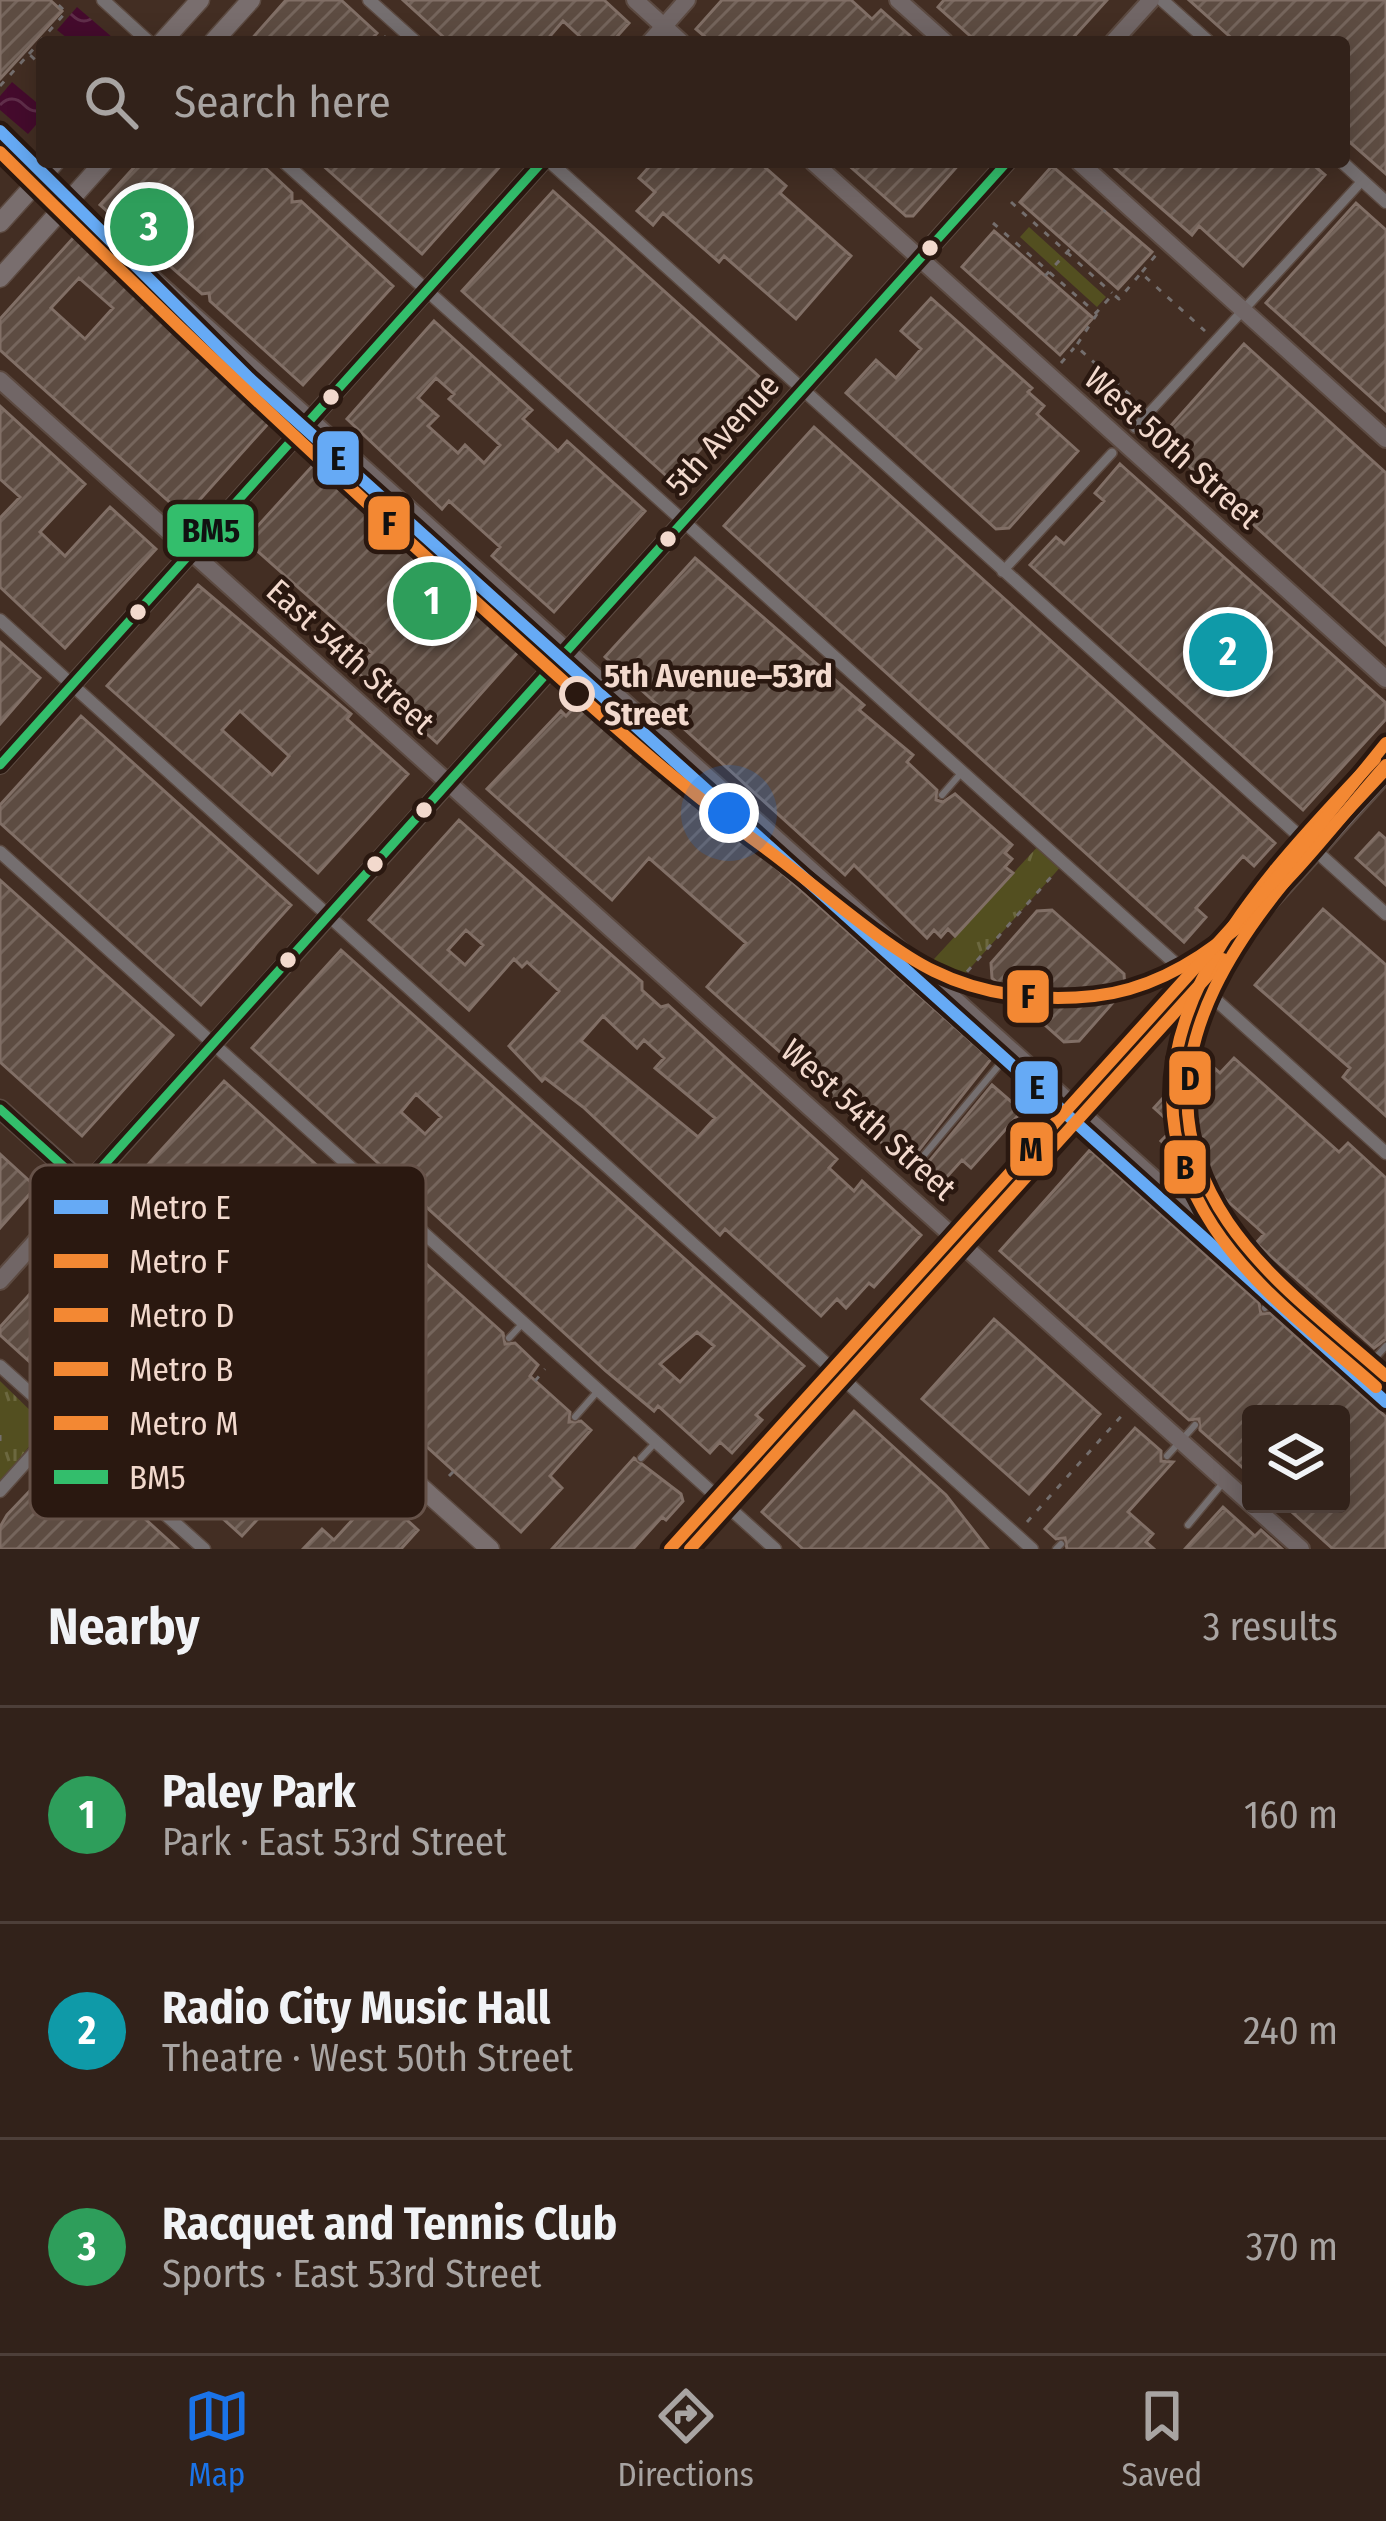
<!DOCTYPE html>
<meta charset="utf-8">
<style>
body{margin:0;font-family:"Fira Sans Condensed",sans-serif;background:#3d2f27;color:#f1f3f6}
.controls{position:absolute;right:36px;bottom:36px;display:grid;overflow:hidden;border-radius:12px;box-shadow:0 6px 30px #0003}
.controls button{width:108px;height:108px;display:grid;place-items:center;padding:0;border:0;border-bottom:3px solid #4d3f39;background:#32221a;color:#f1f3f6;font:60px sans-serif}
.you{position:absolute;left:729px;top:813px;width:42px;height:42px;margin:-30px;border:9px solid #fff;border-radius:50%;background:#1a73e8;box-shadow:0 0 0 18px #1a73e833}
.badge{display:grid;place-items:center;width:78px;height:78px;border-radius:50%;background:#1a73e8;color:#fff;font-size:39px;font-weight:700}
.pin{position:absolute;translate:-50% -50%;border:6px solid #fff;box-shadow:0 3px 12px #0006}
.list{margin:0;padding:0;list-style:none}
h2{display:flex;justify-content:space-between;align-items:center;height:156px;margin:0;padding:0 48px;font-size:51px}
h2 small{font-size:39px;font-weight:400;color:#a8a4a2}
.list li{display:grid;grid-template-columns:78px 1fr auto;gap:36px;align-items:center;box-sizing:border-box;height:216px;padding:0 48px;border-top:3px solid #4d3f39}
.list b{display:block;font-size:45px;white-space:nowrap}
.list p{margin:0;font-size:39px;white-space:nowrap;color:#a8a4a2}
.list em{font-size:39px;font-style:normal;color:#a8a4a2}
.icon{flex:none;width:66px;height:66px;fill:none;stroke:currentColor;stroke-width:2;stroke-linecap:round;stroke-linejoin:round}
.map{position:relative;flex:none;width:1386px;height:1549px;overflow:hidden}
.search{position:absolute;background:#32221a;box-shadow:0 6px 30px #0003;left:36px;right:36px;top:36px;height:132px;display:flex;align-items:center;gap:30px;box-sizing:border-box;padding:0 42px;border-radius:12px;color:#a8a4a2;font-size:45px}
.sheet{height:804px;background:#32221a}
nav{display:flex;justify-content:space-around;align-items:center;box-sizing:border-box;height:168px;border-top:3px solid #4d3f39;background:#32221a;font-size:33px;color:#a8a4a2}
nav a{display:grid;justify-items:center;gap:6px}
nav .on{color:#1a73e8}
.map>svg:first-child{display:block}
</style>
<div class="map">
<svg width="1386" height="1549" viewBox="0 0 1386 1549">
<defs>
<pattern id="park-tufts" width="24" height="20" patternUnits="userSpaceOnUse" patternTransform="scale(3)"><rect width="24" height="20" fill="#534f20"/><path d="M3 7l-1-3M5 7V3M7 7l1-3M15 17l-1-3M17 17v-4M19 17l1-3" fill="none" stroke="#6c683f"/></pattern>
<pattern id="water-waves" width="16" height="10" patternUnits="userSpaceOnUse" patternTransform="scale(3)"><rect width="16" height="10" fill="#450b2d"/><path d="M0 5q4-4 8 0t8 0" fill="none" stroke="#602e4a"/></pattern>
<pattern id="building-hatch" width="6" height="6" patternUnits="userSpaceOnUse" patternTransform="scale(3)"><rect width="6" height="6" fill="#5d4c42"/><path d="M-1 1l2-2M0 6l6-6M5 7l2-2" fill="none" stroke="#75655c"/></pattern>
</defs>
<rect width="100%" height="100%" fill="#432e23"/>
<path fill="url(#park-tufts)" d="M1029,227L1106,297L1097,307L1020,237Z
M443,567L464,586L421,635L399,616Z
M1041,843L1064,863L948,993L923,971Z
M0,1381L46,1426L0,1482Z"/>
<path fill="url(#water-waves)" d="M77,7L112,37L108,42H72L57,30Z
M12,82L42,107V118L28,134L0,110V96Z"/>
<path fill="url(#building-hatch)" stroke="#816f66" stroke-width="3" fill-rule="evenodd" d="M0,0H50L62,11L0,79Z
M286,0H341L377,33L369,42H249Z
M403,0H604L629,23L612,42H586L563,21L545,42H449Z
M722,0H851L872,19L881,10L917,42H711L696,29Z
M944,0H1107L1069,42H977L938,7Z
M1189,0H1386V174L1344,137V42H1236Z
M139,162H259L292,193V202L301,201L393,286L303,385L210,301L209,293L202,294L100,205Z
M319,162H504L422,254Z
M644,162H759L786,186L780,193L851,256L796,319L724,256L719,262L663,213L653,225L637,211L655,192L639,178L648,168Z
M845,162H961L913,216H906Z
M1108,162H1310L1325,175L1243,266L1199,226L1192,235Z
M1052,166L1152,252L1118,289L1020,202Z
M553,191L763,380L672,481L462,291Z
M1356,203L1386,230V411L1266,303Z
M994,231L1093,318L1060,355L962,267Z
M75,236L275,416L185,516L0,350V319ZM79,278L113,308L85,339L51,308Z
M931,298L1032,388L1028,392L1044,406L1037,414L1078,451L1009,528L996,529L846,393L876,360L896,378L921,349L901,331Z
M434,321L532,410L523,419L558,451L567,441L645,511L554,612L492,556L500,547L449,501L442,509L347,419ZM436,378L454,394L449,399L500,445L484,463L465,445L458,453L428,426L438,416L418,398Z
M1244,344L1386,473V645L1159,439Z
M0,406L85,484L40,532L65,556L110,507L156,549L65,648L0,587V518L20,497L0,479Z
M814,427L1275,843L1254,866L1243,856L1196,908L1206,917L1184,942L724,526Z
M316,462L417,554L422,548L443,567L396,620L417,639L464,586L527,642L437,743L356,671L372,653L245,540Z
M1120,464L1386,703V719L1303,810L1030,565L1056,537L1064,544L1104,501L1095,493Z
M695,558L864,705L859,710L913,755L907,762L937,790L936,800L943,802L955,794L1012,845L1005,853L1012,859L1005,867L1013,873L955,936L948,929L941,937L934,930L927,938L854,865L845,875L605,657Z
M198,585L351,714L347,719L408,774L318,873L107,686ZM240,711L289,756L272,775L222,730Z
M0,642L40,678L0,724Z
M584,697L991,1059L915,1155L899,1141L891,1151L707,987L746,943L649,858L612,900L487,789L561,711L566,716Z
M81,716L291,905L201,1005L0,823V805Z
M459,820L642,982V990L661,1007L668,1005L837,1159L829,1168L854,1191L862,1181L921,1235L874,1287L869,1283L846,1308L837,1299L821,1316L725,1229L720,1235L583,1107L545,1078L542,1081L509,1046L559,991L527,962L522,967L514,959L469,1010L369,920ZM466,930L483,945L465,965L448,950ZM603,1016L637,1048L644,1040L664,1058L655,1068L715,1118L698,1137L581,1041Z
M1379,833L1386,839V885L1356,858Z
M0,880L173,1035L82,1136L0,1062Z
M1323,909L1386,965V1116L1343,1077L1350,1068L1255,985Z
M1052,910L1124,974L1125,989L1079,1041L1064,1042L992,978L991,963L1037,911Z
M341,950L804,1366L756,1415L762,1420L732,1453L720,1442L710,1453L658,1406L654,1411L606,1371L252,1048ZM416,1094L441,1117L425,1134L401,1112ZM697,1332L714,1346L680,1382L660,1364Z
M1201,1056L1220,1073L1234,1058L1339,1152L1348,1143L1386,1178V1339L1374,1348L1256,1243L1264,1234L1161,1141L1175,1127L1154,1108Z
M224,1081L387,1229L342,1279L329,1267L284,1317L133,1181Z
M992,1085L1022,1111L971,1168L962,1160L943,1181L926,1165Z
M1090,1150L1259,1303L1261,1314L1270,1313L1386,1417V1549H1333L1283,1504H1341V1414H1251V1475L1200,1430L1199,1419L1189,1420L1000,1251Z
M0,1154L36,1187L0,1228Z
M87,1231L175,1312L130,1361L148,1378L190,1333L320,1451L242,1536L107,1413L97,1423L0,1335V1327Z
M412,1251L503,1333L505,1344L515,1343L538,1365L530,1376L570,1412L569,1422L581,1421L591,1430L550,1476L562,1488L521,1532L334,1363L381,1311L368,1299Z
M994,1319L1100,1414L1029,1494L922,1399Z
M854,1411L946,1495L988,1549H803L762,1512Z
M1135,1428L1161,1451V1461L1173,1462L1128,1512L1153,1534L1146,1542L1154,1549H1067L1065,1538L1056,1539L1045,1529Z
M64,1455H75L178,1549H0V1527L7,1515Z
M634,1458L681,1494L683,1501L666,1520L662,1517L633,1549H552Z
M377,1493L418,1530L401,1549H303L322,1529L334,1540Z
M1223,1507L1255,1536L1261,1530L1282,1549H1185Z"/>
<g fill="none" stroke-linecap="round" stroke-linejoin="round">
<defs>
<path id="service" d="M942,795L962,772
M920,1160L1010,1052
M1265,1308L1278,1294
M509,1338L523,1323
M1368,1366L1386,1346
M575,1417L596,1393
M1167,1456L1195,1425
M641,1458L654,1444
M1188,1525L1222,1484
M1056,1549L1061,1544"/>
<path id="pedestrian" d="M1135,428L1362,181
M1002,572L1112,453"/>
<path id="minor" d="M103,0L149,42
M369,0L416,42
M1162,0L1209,42
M284,162L1386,1153
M550,162L1386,914
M1342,162L1386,202
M0,620L1032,1549
M0,852L775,1549
M0,1366L204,1549
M0,1491L52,1433L57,1418"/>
<path id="secondary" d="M635,0L681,42
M898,0L945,42
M650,42L687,0
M1113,42L1151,0
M0,141L1386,1387
M813,162L1386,679
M1079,162L1386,439
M0,380L1301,1549
M0,765L542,162
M0,1281L1007,162
M687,1549L1386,773"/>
<path id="primary" d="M162,42L200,0
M213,42L251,0
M0,223L55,162
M0,278L104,162
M0,1109L490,1549"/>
</defs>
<use href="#service" stroke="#5c4a41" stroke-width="9"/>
<use href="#pedestrian" stroke="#5c4a41" stroke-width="12"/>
<use href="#minor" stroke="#5c4a41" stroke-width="15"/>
<use href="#secondary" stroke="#5c4a41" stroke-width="20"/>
<use href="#primary" stroke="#5c4a41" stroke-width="21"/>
<path stroke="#746e6d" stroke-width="3" stroke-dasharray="6 9" stroke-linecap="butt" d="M384,38L386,36
M29,54L66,12L53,0
M0,86L29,54L42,66
M264,167L266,166
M1011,202L1112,293
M1104,212L1105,210
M993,223L1096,313L1113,294L1119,299L1141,273L1205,331
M1142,272L1156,255
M1045,276L1071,248
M1097,314L1076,346L1140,404
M1061,363L1074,348
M445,586L447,584
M957,983L1052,876
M1335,1371L1337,1369
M535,1381L545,1369
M0,1435V1447
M449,1476L454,1471
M1027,1522L1124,1413"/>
<use href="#service" stroke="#756f70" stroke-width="6"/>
<use href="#pedestrian" stroke="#756f70" stroke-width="9"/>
<use href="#minor" stroke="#756f70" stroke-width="12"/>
<use href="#secondary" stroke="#716666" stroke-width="16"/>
<use href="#primary" stroke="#796e6e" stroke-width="18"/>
<defs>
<path id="bus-1" d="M0,765L542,162
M0,1109L85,1186
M85,1186L1007,162"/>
</defs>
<use href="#bus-1" stroke="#2a1810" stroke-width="18"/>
<use href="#bus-1" stroke="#33be6c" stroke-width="9"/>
<defs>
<path id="metro-1" d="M0,131L249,378L1386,1402"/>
<path id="metro-2" d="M0,152C155,306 312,455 475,601C570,687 662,773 765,848C813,883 884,947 934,971C982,995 1041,1002 1094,996C1222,982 1307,854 1386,765
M690,1549L1223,959"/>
<path id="metro-3" d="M1386,769C1275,889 1110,1048 1228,1222C1269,1282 1332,1328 1386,1376"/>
<path id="metro-4" d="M1375,759C1259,883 1095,1045 1213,1226C1255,1290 1320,1337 1376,1387"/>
<path id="metro-5" d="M670,1549L1280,874L1386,743"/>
</defs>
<use href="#metro-1" stroke="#2a1810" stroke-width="21"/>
<use href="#metro-2" stroke="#2a1810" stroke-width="21"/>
<use href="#metro-3" stroke="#2a1810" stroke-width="21"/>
<use href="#metro-4" stroke="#2a1810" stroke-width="21"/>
<use href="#metro-5" stroke="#2a1810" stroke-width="21"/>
<use href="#metro-1" stroke="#66aaf5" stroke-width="12"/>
<use href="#metro-2" stroke="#f38833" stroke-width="12"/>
<use href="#metro-3" stroke="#f38833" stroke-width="12"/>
<use href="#metro-4" stroke="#f38833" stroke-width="12"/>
<use href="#metro-5" stroke="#f38833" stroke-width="12"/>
</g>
<g fill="#f2d9cd" stroke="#2a1810" stroke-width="4.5">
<circle cx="930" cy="248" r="10"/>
<circle cx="331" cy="397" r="10"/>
<circle cx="668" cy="539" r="10"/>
<circle cx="138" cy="612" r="10"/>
<circle cx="424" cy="810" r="10"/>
<circle cx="375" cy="864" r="10"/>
<circle cx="288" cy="960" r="10"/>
</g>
<circle fill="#2a1810" stroke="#f2d9cd" stroke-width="6" cx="577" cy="694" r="15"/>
<g text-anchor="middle" stroke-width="9" stroke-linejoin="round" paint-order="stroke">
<g font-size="33" fill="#f2d9cd" stroke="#2a1810">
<text transform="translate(722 434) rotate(-48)" y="12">5th Avenue</text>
<text transform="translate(1173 447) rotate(42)" y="12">West 50th Street</text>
<text transform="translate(351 656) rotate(42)" y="12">East 54th Street</text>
<text transform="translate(869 1119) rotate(42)" y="12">West 54th Street</text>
</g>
<g font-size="33" font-weight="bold" fill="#f2d9cd" stroke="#2a1810" text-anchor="start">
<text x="604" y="687">5th Avenue–53rd<tspan x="604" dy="38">Street</tspan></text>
</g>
</g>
<rect x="30" y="1165" width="396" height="354" rx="18" fill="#2a1810" stroke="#665249" stroke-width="3"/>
<rect x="54" y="1200" width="54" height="14" fill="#66aaf5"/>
<rect x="54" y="1254" width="54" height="14" fill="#f38833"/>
<rect x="54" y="1308" width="54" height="14" fill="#f38833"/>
<rect x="54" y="1362" width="54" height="14" fill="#f38833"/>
<rect x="54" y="1416" width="54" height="14" fill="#f38833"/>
<rect x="54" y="1470" width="54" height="14" fill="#33be6c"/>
<g font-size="33" fill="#f2d9cd">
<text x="129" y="1219">Metro E</text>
<text x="129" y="1273">Metro F</text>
<text x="129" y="1327">Metro D</text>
<text x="129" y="1381">Metro B</text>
<text x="129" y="1435">Metro M</text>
<text x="129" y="1489">BM5</text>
</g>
<g stroke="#2a1810" stroke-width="4.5">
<rect x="315" y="429" width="46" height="58" rx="12" fill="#66aaf5"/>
<rect x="366" y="494" width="46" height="58" rx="12" fill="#f38833"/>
<rect x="165" y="502" width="91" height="57" rx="12" fill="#33be6c"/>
<rect x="1005" y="968" width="46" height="57" rx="12" fill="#f38833"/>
<rect x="1167" y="1049" width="46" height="58" rx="12" fill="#f38833"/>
<rect x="1013" y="1059" width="47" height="57" rx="12" fill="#66aaf5"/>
<rect x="1008" y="1120" width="47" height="58" rx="12" fill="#f38833"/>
<rect x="1162" y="1138" width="46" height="58" rx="12" fill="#f38833"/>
</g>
<g font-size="33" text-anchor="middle" font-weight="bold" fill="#111">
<text x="338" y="470">E</text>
<text x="389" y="535">F</text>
<text x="211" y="542">BM5</text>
<text x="1028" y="1008">F</text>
<text x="1190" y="1090">D</text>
<text x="1037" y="1099">E</text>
<text x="1031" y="1161">M</text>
<text x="1185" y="1179">B</text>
</g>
</svg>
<div class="controls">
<button><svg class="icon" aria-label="layers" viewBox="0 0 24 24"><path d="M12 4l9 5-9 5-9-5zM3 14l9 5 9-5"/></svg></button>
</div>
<div class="you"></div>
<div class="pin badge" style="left:432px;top:601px;background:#2e9e5b">1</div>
<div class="pin badge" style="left:1228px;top:652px;background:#0f9aa8">2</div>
<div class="pin badge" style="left:149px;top:227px;background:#2e9e5b">3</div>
<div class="search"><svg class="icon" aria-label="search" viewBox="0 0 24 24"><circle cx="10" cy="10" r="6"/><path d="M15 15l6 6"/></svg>Search here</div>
</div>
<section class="sheet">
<h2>Nearby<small>3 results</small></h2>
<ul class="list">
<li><span class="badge" style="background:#2e9e5b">1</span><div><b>Paley Park</b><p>Park · East 53rd Street</p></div><em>160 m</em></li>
<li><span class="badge" style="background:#0f9aa8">2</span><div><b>Radio City Music Hall</b><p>Theatre · West 50th Street</p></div><em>240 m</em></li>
<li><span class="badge" style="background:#2e9e5b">3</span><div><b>Racquet and Tennis Club</b><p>Sports · East 53rd Street</p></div><em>370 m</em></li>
</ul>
</section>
<nav>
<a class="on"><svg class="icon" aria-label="map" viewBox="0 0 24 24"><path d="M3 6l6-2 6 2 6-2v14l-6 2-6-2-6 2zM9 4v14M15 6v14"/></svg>Map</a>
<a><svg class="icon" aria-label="directions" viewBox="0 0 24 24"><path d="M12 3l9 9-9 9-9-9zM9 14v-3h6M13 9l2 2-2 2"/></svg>Directions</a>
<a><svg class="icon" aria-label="saved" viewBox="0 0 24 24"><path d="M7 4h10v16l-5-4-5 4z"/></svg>Saved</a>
</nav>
